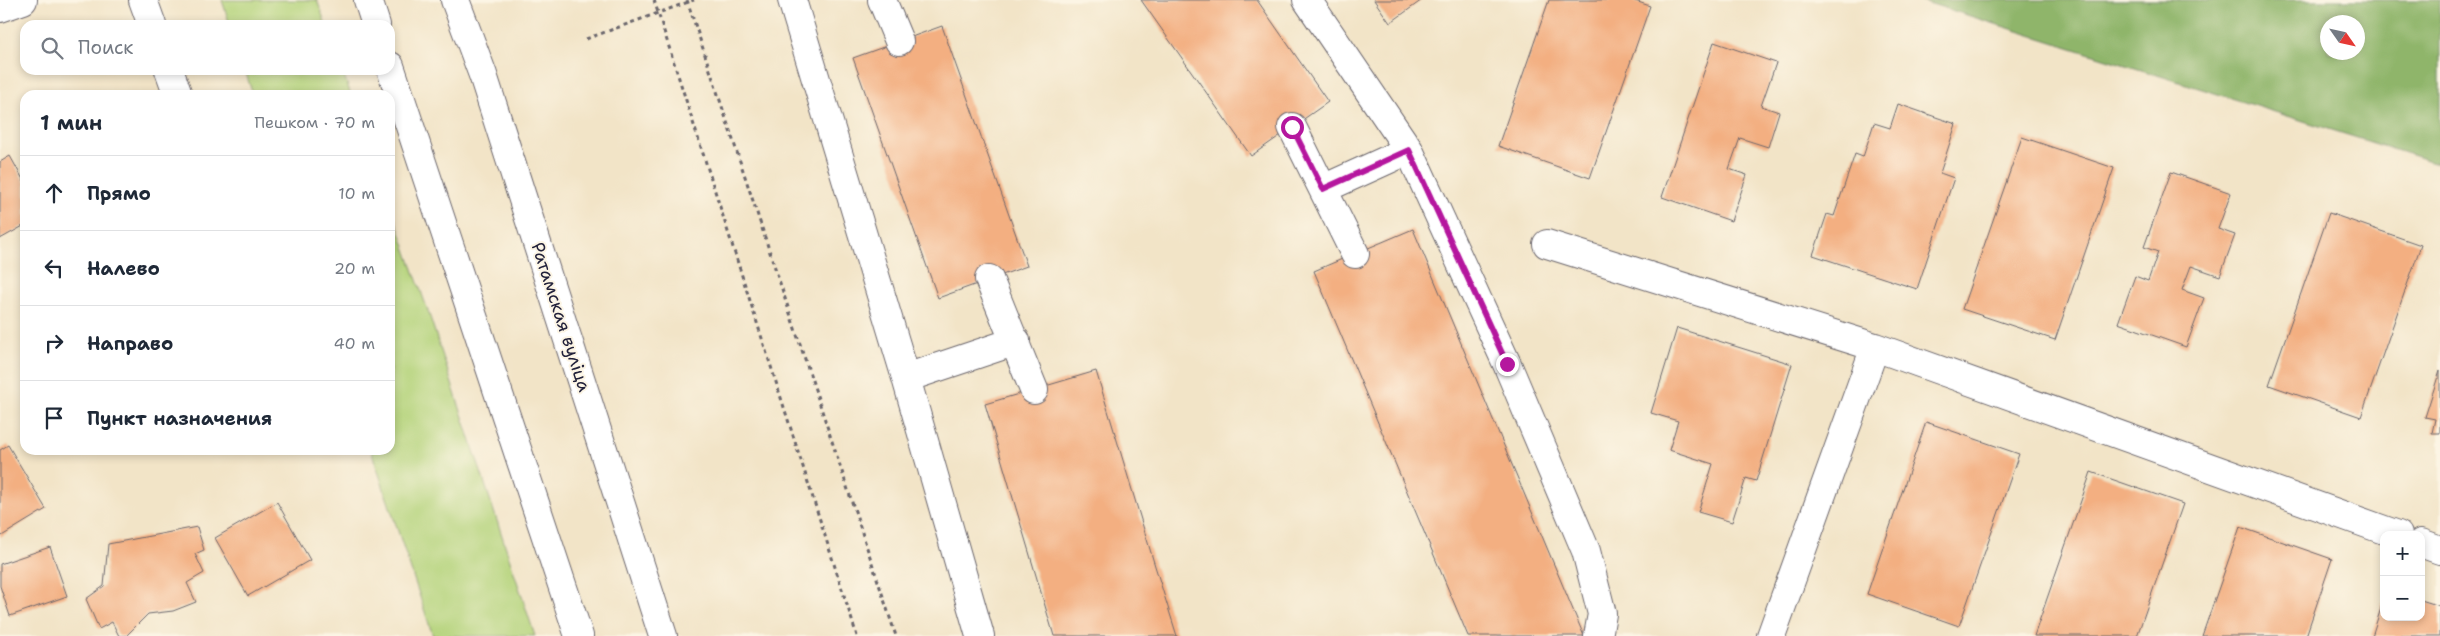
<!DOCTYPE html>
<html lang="ru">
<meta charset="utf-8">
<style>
body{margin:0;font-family:"Shantell Sans",sans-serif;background:#f2f2f3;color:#1f2937}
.controls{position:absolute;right:15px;bottom:15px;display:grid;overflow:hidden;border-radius:10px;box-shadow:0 2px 8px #0003}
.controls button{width:45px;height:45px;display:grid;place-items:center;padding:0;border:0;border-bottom:1px solid #e0e1e3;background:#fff;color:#1f2937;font:25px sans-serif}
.compass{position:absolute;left:2320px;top:15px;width:45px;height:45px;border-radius:50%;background:#fff;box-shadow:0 2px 8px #0003;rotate:124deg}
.stop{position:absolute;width:15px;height:15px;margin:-11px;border:4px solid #b5179e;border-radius:50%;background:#fff}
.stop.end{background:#b5179e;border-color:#fff;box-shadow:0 1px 5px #0008}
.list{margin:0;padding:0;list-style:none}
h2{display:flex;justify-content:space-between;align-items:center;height:65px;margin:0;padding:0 20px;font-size:21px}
h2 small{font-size:16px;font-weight:400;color:#747a83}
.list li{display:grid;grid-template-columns:32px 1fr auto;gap:15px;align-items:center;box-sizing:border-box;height:75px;padding:0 20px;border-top:1px solid #e0e1e3}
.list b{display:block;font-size:19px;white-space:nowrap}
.list em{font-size:16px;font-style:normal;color:#747a83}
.icon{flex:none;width:28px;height:28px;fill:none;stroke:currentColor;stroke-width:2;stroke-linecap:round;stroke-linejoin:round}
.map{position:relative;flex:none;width:2440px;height:636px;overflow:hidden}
.search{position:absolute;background:#fff;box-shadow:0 2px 8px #0003;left:20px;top:20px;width:375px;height:55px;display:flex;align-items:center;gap:12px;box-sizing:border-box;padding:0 18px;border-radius:15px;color:#747a83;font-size:19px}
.panel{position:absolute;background:#fff;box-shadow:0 2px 8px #0003;left:20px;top:90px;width:375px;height:365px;border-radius:15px}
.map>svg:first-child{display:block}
</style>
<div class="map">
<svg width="2440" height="636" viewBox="0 0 2440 636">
<rect width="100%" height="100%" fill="#fcf5e5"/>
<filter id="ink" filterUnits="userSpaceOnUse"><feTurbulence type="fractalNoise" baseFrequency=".02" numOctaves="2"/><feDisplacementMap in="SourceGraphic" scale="10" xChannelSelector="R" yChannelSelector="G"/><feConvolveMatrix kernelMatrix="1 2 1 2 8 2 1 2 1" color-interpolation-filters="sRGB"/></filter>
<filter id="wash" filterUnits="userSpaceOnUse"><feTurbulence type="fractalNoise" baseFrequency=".0096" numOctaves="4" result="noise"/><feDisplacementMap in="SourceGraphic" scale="20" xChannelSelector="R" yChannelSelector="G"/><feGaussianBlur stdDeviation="1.12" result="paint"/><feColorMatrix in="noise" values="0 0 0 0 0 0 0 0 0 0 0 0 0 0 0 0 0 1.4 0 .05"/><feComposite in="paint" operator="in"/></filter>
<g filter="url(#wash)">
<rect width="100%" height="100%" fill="#f2e4c7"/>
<path fill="#b4d37a" stroke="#6b7a5a" d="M222,0H317L326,25H230Z
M245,70H342L351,95H253Z
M390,205L427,308L535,636H433L371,450H390Z"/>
<path fill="#8fb56a" stroke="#586c52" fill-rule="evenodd" d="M1919,0H2440V164ZM2328,22H2358V52H2328Z"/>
<g id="blocks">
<path fill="#f3af81" d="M1141,0H1257L1328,102L1251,156Z
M1374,0H1422L1390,23Z
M1549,0H1632L1650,6L1590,178L1498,146Z
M942,26L1027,266L938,298L853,58Z
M1714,42L1776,63L1761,106L1779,112L1768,147L1740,138L1729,169L1747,175L1731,221L1662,197Z
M1898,104L1956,124L1940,173L1954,178L1917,289L1813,255L1827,214L1834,216L1855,154L1863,157L1874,123L1890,128Z
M2022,137L2114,168L2055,340L1962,309Z
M10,156L25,183V225L0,239V162Z
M2171,172L2231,193L2218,229L2235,235L2220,276L2191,266L2182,290L2204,298L2186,347L2118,323L2135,276L2148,281L2158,252L2144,247Z
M2329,213L2421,245L2361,417L2269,385Z
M1413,229L1584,636H1468L1314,271Z
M1677,328L1792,364L1756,481L1746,478L1732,522L1698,512L1713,464L1669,450L1678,421L1651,413Z
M2440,370V433H2432L2435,419L2425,417Z
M1096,371L1155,566L1177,636H1054L985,404Z
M1926,422L2019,454L1959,626L1867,594Z
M8,445L46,509L0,537V450Z
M2091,472L2183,504L2137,636H2034Z
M277,502L310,560L248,596L215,538Z
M197,527L204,550L195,554L204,573L187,583L196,602L173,611L148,614L126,636H119L112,622L99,629L86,599L104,586L108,544Z
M2240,527L2332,559L2306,636H2202Z
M50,547L67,596L10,616L0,586V564Z
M2421,600L2440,606V636H2372L2383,602L2384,617H2421Z"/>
</g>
</g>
<g filter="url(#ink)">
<use href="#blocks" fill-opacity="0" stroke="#6b666c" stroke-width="1"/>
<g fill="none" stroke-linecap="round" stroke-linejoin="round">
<defs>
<path id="minor" d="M143,0L152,25
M792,0L906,378L980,636
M882,0L899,41
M1307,0L1409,150L1507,364L1586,551L1602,614L1598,636
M0,8L23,0
M169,70L178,95
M1292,127L1355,254
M1323,189L1409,150
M1547,244L1875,347L2398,535
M989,279L1034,390
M906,378L1016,341
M2421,543L2440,550
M1771,636L1875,347"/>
<path id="major" d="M368,0L376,25
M455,0L483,75L663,636
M390,66L579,636"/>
</defs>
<use href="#minor" stroke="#6b666c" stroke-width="30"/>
<use href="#major" stroke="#6b666c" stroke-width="30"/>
<path stroke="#6b666c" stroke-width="3" stroke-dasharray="4 4" stroke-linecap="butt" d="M654,0L857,636
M687,0L896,636
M586,39L694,0"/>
<use href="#minor" stroke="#fff" stroke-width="28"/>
<use href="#major" stroke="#fff" stroke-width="28"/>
</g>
</g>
<g fill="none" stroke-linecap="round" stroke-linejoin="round" filter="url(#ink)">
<path stroke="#b5179e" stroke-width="6" d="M1292,127L1323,189L1409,150L1507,364"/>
</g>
<g text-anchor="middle" stroke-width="4" stroke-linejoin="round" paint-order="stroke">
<g font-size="18" fill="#22223b" stroke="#fcf5e5">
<text transform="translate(561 317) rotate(72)" y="6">Ратамская вуліца</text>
</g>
</g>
</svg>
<div class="controls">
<button>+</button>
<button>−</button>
</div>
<svg class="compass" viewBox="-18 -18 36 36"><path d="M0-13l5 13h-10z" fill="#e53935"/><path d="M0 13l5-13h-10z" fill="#747a83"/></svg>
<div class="stop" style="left:1292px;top:127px"></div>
<div class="stop end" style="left:1507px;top:364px"></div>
<div class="search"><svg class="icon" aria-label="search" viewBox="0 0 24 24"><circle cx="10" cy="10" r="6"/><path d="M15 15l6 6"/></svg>Поиск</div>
<section class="panel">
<h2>1 мин<small>Пешком · 70 m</small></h2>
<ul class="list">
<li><svg class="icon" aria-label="ahead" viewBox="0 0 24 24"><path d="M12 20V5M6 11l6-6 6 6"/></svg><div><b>Прямо</b></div><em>10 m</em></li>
<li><svg class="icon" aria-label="left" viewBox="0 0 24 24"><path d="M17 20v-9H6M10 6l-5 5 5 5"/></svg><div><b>Налево</b></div><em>20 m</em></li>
<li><svg class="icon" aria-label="right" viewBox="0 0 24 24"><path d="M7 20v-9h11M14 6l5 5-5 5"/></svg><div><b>Направо</b></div><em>40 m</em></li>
<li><svg class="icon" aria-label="arrive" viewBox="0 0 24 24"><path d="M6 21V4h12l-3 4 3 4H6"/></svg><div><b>Пункт назначения</b></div></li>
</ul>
</section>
</div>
